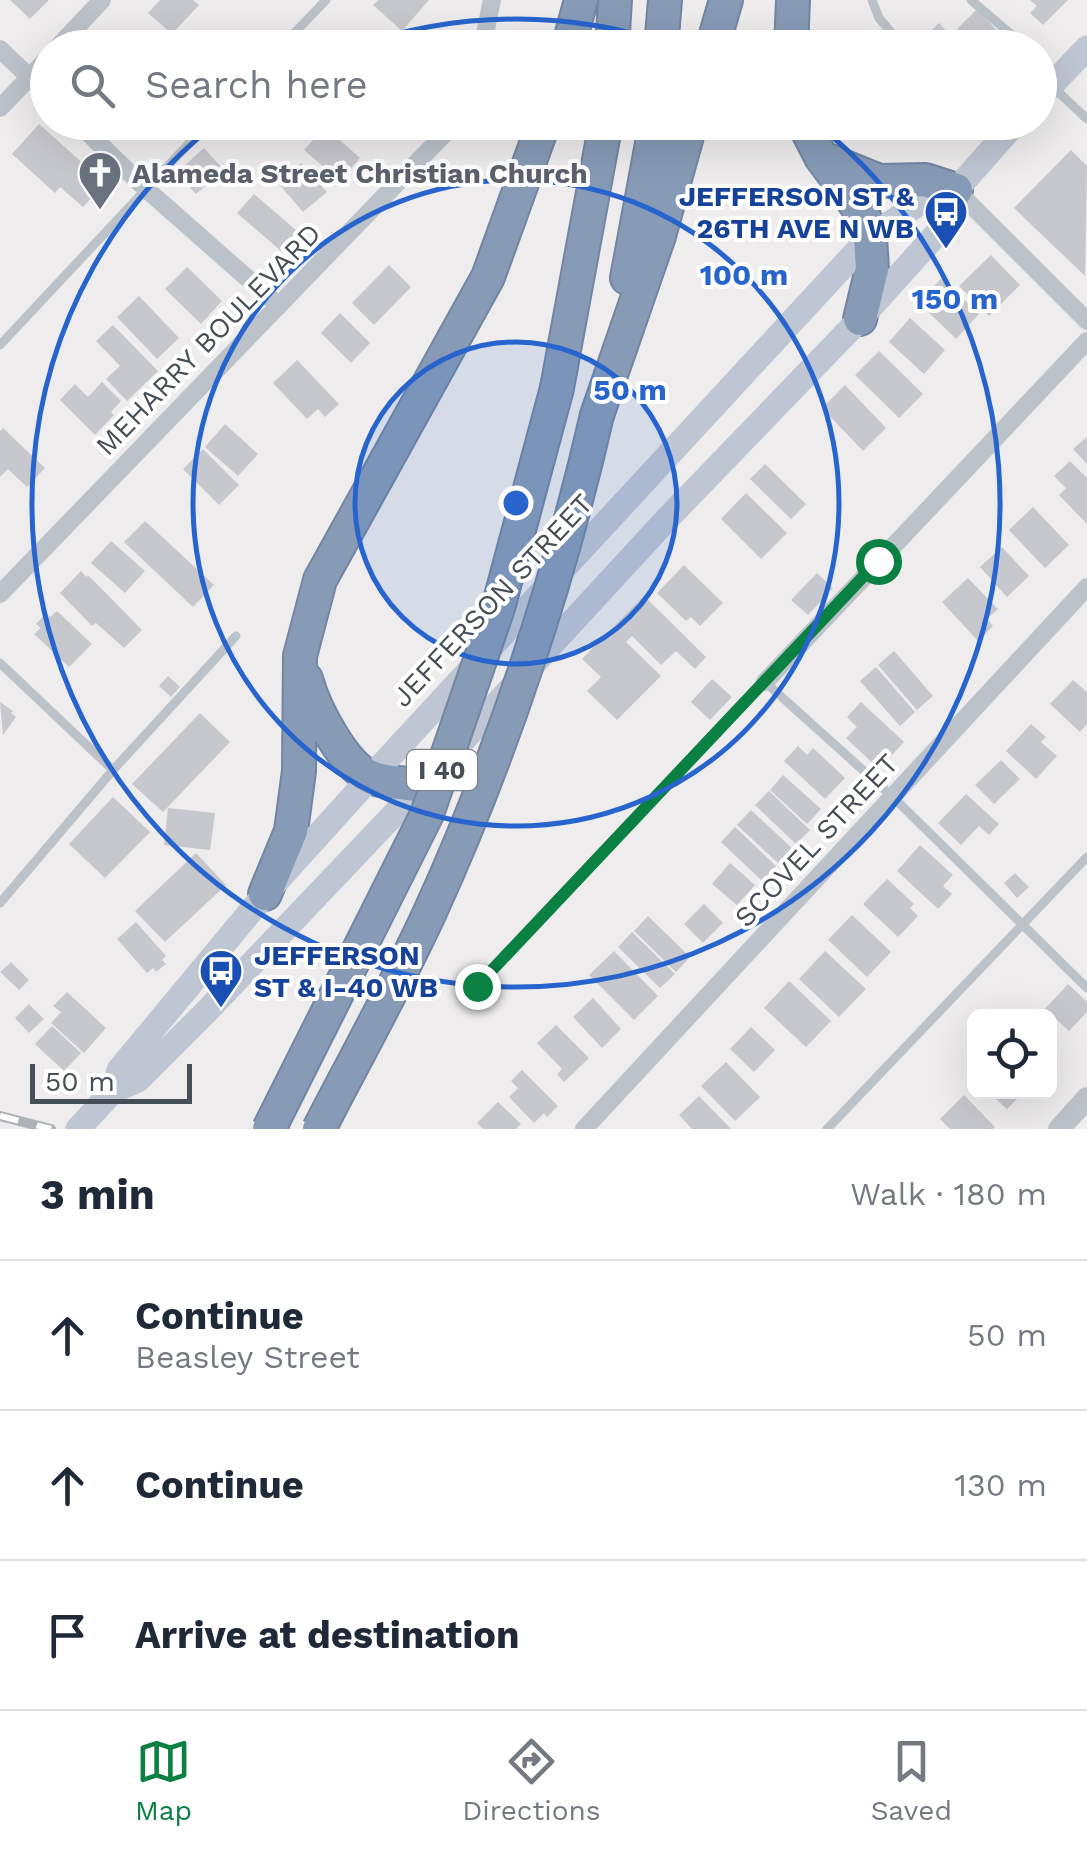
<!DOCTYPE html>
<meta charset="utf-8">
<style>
body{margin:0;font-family:"Work Sans",sans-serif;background:#f2f2f3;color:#1f2937}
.controls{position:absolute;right:30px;bottom:30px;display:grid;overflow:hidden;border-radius:15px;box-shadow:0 10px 40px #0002}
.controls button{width:90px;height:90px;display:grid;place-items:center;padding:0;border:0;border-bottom:2px solid #e0e1e3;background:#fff;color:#1f2937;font:50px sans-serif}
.scale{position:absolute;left:30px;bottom:25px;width:162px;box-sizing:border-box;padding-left:10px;border:5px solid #464e57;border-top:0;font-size:28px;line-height:35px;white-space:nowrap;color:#464e57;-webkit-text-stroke:8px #fff;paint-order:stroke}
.stop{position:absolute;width:30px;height:30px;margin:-22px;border:8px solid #0b8043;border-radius:50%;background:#fff}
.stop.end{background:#0b8043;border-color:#fff;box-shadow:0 2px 10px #0008}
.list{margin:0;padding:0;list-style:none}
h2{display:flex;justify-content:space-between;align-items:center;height:130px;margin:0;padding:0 40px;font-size:42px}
h2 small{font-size:32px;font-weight:400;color:#747a83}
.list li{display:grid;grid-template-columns:65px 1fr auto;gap:30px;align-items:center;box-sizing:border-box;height:150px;padding:0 40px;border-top:2px solid #e0e1e3}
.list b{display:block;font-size:38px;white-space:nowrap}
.list p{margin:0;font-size:32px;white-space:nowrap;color:#747a83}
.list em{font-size:32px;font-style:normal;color:#747a83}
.icon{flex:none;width:55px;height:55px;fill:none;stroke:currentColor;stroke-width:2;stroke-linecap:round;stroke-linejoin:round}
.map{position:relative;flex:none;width:1087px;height:1129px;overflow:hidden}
.search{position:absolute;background:#fff;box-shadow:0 10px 40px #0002;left:30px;right:30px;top:30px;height:110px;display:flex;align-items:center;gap:25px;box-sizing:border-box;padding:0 35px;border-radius:55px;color:#747a83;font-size:38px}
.sheet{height:580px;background:#fff}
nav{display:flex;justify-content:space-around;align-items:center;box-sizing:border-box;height:140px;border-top:2px solid #e0e1e3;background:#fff;font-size:28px;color:#747a83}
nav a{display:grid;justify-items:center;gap:5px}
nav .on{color:#0b8043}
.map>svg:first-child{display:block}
</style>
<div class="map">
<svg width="1087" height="1129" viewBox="0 0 1087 1129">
<rect width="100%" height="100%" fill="#eeecec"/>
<path fill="#c7c7ce" d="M10,0H49L30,19Z
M160,0H193L199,5L172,34L148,13Z
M378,0H429L402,31L373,5Z
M1030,0H1068L1043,25L1030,13L1037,6Z
M977,9L1013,48H974L957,29Z
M939,23L962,48H922L918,43Z
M359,122H393L377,139Z
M39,124L105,183L83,207L60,187L55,193L12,154Z
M325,127L360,158L340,181L304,150Z
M204,148L224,170L196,194L176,173Z
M1071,150L1087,166L1085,276L1014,208Z
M301,163L327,192L303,212L278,183Z
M254,194L297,231L281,251L237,213Z
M991,255L1020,285L989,316L959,286Z
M389,265L411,287L374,325L352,303Z
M187,267L222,301L201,324L165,289Z
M942,278L979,314L956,339L918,302Z
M139,296L179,338L157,359L117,317Z
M340,313L370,343L351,363L321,333Z
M910,318L945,350L924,374L889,342Z
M113,325L158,371L127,401L106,379L120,366L96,341Z
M879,351L923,394L899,418L855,375Z
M297,360L339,404L325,417L318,409L307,419L273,383Z
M102,382L121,401L111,412L114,415L95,435L60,400L75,384L88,397Z
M845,385L886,428L863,451L822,408Z
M225,424L258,454L238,476L205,447Z
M3,428L45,468L27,487L8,469L0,477V431Z
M1087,437V464L1073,449Z
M203,449L239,485L219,505L183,469Z
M1070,461L1087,478V524L1059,495L1066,488L1054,476Z
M765,464L806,504L791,519L750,479Z
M746,493L787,533L761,559L721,519Z
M1033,507L1069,545L1045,568L1009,530Z
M145,521L214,585L193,607L124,542Z
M111,541L145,571L125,593L91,563Z
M1002,547L1029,576L1007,597L980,567Z
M684,565L723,603L700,626L691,617L686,621L657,593Z
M81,571L86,577L88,575L142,630L124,648L96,623L92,626L60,593Z
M817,573L833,588L808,615L791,600Z
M968,578L998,609L987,619L993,626L978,641L942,602Z
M644,596L706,657L695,669L676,651L661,665L632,636L626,642L661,676L617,720L587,691L601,677L582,659Z
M57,611L92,644L69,667L34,634L41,628L36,624L46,613L50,617Z
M894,651L933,696L917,710L878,665Z
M876,667L915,712L900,726L860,681Z
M168,676L180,687L171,697L159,686Z
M712,679L732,697L710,720L691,702Z
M1073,680L1087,692V724L1080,732L1050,704Z
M0,702L13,711L11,713L16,717L3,735Z
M861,702L904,742L879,769L846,738L857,727L847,717Z
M200,713L230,742L163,812L132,784Z
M1031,724L1046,737L1041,742L1057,756L1036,779L1006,751Z
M798,746L807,755L813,748L845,778L825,799L784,761Z
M1001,760L1020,779L994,804L975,785Z
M783,775L821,809L807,824L770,790Z
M769,791L810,830L796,844L755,805Z
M966,794L999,824L989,835L979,826L961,845L938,823Z
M113,797L150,832L105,878L69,844Z
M168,808L215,813L210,850L164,845Z
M751,810L793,849L779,864L737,825Z
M735,827L776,866L762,881L721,842Z
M920,845L953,875L943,886L952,894L938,909L897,871Z
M196,853L226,885L165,942L135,911Z
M730,863L755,885L737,905L712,884Z
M1015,873L1029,887L1017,898L1004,883Z
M887,879L914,904L910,908L918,916L898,937L863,904Z
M704,904L723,923L703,943L684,924Z
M852,915L891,952L867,977L828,940Z
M648,916L690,957L676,972L634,931Z
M136,922L166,956L162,960L166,964L156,972L153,968L147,973L117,939Z
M632,932L675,974L660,988L618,947Z
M614,951L658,996L634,1020L589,975Z
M825,951L866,989L839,1017L799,979Z
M11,962L29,980L19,990L0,972Z
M789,981L831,1021L806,1047L764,1008Z
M1068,984L1087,1002V1012L1069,1031L1045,1009Z
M67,992L106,1028L84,1053L51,1023L61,1012L53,1006Z
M593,998L621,1029L602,1048L573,1017Z
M29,1004L44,1019L29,1033L15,1018Z
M556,1025L589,1058L564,1082L557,1074L562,1069L537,1043Z
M52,1026L81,1053L64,1071L35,1044Z
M751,1027L775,1050L754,1072L730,1049Z
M726,1062L760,1097L735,1121L701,1086Z
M522,1070L558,1106L547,1117L544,1113L534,1123L509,1097L518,1088L511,1081Z
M988,1092H1024L1007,1109Z
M964,1095L995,1127L993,1129H950L940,1119Z
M699,1096L731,1129H692L679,1115Z
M498,1102L521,1124L516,1129H483L477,1123Z"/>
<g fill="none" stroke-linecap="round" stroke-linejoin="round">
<defs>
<path id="motorway" d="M568,48L581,0
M612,48L615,0
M661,48L665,0
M712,48L726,0
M791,48L793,0
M803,122L821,157L864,216L870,237L872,269L860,319
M825,159L879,181L925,180L956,190
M627,278L656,122
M557,388L606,122
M597,415L659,236L691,122
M306,679C314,708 344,768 373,778C387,783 406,783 421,786
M265,894L291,831L299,771L300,656L320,580L488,277L544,122"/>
</defs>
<use href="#motorway" stroke="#7286a3" stroke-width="36"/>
<path stroke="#bbc2ca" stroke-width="9" d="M872,0L879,18L904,48
M971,0L1027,48
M280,48L326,0
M1040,60L1056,76
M1053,87L1087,119
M980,122L997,139
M0,345L209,122
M0,663L113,770
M0,903L113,770L236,636
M477,986L765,682L894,798L1087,988
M827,1129L1087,857"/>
<path stroke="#bbc2ca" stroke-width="18" d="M57,48L102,0
M482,48L492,0
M0,49L48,95
M0,108L48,58
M77,122L146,189L279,306
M956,190L1087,321
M0,594L456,122
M765,682L1087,341
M584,1129L1087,587"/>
<path stroke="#bbc2ca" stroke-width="22" d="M1059,1129L1087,1098"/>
<path stroke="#bdc6d2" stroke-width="25" d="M1040,97L1087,48
M113,1091L119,1070L265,894L370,778L870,237L927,198L956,190
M78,1129L113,1091L138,1080L205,1013L421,786L667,519L860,319L951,218L956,190L1016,122"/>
<use href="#motorway" stroke="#879bb7" stroke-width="32"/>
<defs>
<path id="rail" d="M0,1116L51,1129"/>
</defs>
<use href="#rail" stroke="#aeb1b6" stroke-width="10"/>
<use href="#rail" stroke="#fff" stroke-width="6" stroke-dasharray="19" stroke-linecap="butt"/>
<defs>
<path id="motorway-bridge" d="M269,1129L427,814L498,608L557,388
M319,1129C356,1057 396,986 430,912C501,757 559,581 597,415"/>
</defs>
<use href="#motorway-bridge" stroke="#7286a3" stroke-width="36" stroke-linecap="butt"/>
<use href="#motorway-bridge" stroke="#879bb7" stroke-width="32"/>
</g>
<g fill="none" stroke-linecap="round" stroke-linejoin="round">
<path stroke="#0b8043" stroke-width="12" d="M477,986L878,561"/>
</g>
<circle cx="516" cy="503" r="161" fill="#2764cd" fill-opacity=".12"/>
<g fill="none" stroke="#2764cd" stroke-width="5">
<circle cx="516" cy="503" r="161"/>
<circle cx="516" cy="503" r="323"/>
<path d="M354 47A484 484 0 0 1 678 47M817 124A484 484 0 1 1 215 124"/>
</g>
<defs>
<symbol id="church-pin" viewBox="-11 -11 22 30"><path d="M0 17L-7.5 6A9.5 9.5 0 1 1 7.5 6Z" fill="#6b7280" stroke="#fff"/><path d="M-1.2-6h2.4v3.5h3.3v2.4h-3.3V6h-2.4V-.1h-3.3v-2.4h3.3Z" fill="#fff"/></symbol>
<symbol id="bus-pin" viewBox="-11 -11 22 30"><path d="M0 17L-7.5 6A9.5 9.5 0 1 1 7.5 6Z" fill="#1a4fb4" stroke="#fff"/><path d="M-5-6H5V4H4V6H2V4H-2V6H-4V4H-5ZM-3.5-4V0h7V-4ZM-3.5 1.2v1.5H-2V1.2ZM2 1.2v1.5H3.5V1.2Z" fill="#fff"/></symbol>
</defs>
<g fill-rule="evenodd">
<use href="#church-pin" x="75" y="148" width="50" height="68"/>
<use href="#bus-pin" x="921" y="187" width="50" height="68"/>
<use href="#bus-pin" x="196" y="946" width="50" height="68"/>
</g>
<g text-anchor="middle" stroke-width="8" stroke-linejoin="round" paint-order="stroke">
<rect fill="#fff" stroke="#7e8389" stroke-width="2.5" x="407" y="750" width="70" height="40" rx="8"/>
<g font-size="25" font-weight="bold" fill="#464e57">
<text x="442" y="779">I 40</text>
</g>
<g font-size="28" font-weight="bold" fill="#5b616d" stroke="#fff" text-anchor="start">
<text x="132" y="183">Alameda Street Christian Church</text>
</g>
<g font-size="28" font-weight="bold" fill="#164399" stroke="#fff" text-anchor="end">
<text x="914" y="206">JEFFERSON ST &amp;<tspan x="914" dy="32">26TH AVE N WB</tspan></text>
<text x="254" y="965" text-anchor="start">JEFFERSON<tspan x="254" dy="32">ST &amp; I-40 WB</tspan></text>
</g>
<g font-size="28" fill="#464e57" stroke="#fff">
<text transform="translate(208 339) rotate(-46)" y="10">MEHARRY BOULEVARD</text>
<text transform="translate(492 600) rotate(-47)" y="10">JEFFERSON STREET</text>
<text transform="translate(816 840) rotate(-47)" y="10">SCOVEL STREET</text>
</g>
</g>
<circle cx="516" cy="503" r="15" fill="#2764cd" stroke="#fff" stroke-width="5"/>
<g font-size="30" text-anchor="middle" font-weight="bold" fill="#2764cd" stroke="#fff" stroke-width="8" stroke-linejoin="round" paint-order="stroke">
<text x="744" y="285">100 m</text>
<text x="955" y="309">150 m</text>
<text x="630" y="400">50 m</text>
</g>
</svg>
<div class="controls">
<button><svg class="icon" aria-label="locate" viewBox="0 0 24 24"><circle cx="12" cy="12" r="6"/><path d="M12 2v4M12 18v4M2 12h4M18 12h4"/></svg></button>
</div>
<div class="scale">50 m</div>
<div class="stop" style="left:878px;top:561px"></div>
<div class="stop end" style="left:477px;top:986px"></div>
<div class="search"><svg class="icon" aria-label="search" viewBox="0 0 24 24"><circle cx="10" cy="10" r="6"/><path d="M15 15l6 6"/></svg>Search here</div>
</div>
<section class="sheet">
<h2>3 min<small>Walk · 180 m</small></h2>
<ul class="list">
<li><svg class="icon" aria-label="ahead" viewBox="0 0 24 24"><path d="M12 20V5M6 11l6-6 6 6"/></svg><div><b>Continue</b><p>Beasley Street</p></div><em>50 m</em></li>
<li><svg class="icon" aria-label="ahead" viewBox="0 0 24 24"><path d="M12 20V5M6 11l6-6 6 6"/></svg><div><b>Continue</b></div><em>130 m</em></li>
<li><svg class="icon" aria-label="arrive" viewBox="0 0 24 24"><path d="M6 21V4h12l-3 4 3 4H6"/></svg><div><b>Arrive at destination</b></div></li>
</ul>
</section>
<nav>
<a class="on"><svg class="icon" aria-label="map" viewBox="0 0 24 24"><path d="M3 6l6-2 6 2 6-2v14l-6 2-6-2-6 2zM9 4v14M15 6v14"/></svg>Map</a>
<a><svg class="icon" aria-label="directions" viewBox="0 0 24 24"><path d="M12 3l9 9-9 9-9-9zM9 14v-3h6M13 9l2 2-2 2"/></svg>Directions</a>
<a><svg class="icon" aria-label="saved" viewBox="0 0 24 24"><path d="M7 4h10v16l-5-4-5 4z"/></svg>Saved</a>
</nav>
